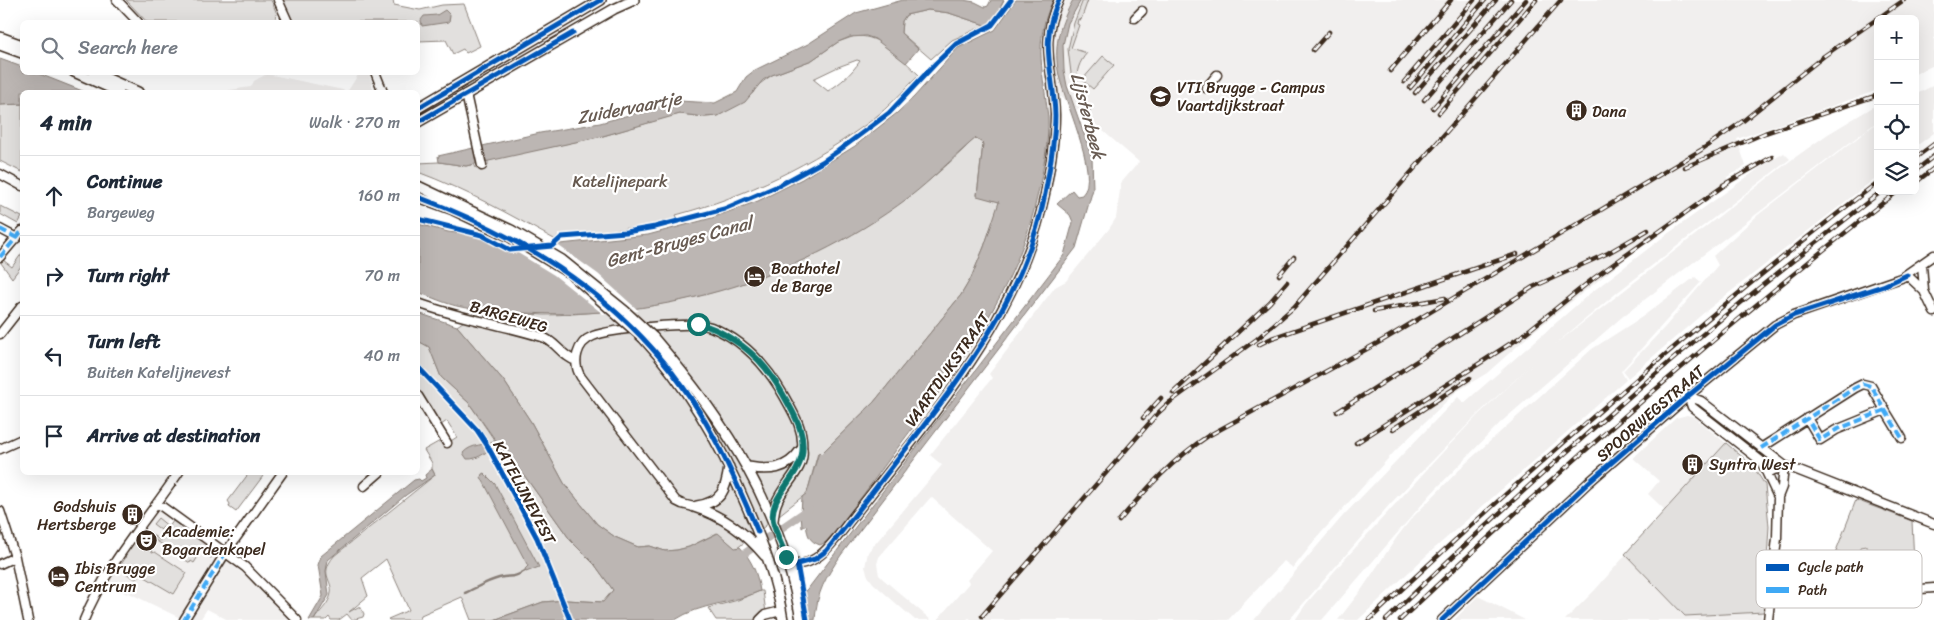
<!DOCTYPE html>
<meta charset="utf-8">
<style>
body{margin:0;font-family:Sriracha,sans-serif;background:#f2f2f3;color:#1f2937}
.controls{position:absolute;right:15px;top:15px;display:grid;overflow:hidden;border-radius:8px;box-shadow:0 5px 20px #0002}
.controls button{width:45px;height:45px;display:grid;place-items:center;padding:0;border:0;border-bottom:1px solid #e0e1e3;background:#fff;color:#1f2937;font:25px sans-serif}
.stop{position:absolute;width:15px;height:15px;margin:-11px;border:4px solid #0f766e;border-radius:50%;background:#fff}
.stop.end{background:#0f766e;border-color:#fff;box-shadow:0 1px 5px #0008}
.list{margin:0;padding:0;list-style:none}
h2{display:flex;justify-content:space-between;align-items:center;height:65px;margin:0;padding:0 20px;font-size:21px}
h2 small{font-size:16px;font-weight:400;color:#747a83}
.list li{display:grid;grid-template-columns:32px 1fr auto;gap:15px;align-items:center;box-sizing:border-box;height:80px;padding:0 20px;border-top:1px solid #e0e1e3}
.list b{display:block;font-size:19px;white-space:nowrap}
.list p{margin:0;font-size:16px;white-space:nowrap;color:#747a83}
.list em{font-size:16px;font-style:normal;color:#747a83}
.icon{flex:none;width:28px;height:28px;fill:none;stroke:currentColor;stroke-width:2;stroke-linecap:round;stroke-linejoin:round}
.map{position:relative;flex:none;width:1934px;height:620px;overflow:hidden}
.search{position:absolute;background:#fff;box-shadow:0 5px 20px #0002;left:20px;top:20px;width:400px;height:55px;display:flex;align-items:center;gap:12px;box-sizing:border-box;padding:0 18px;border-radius:8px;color:#747a83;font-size:19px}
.panel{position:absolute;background:#fff;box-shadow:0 5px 20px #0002;left:20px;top:90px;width:400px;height:385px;border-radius:8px}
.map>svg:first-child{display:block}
</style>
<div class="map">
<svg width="1934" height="620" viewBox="0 0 1934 620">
<rect width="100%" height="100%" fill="#fff"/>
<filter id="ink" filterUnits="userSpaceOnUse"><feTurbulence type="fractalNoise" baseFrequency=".02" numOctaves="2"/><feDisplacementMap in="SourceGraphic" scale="10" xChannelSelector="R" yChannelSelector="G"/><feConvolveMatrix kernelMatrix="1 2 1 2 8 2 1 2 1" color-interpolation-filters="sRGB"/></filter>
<g filter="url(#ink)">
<path fill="#f1efee" d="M1066,0H1934V65L1915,74V19H1878V90L1737,139L1746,166L1727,177L1728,185L1637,250L1533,332L1487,373L1456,392L1395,451L1321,533L1293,568L1284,561L1228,620H972L969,618L966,620H937L969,583L967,580L992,551L931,497L879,557L877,564L879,575L883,579L931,620H915L873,583L868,576L865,567L868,552L942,465L930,455L992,378L989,374L1055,287L1066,281L1109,229L1116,218L1121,183L1139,162L1074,106L1058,95L1051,51L1057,16Z
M360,72L369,73L373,89L377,90L378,92H347Z
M267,74L343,90L345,92H226L230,90L251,87L254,81Z
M1934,85V133L1915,147V95Z
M1878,104V121L1622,317L1500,423L1431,494L1322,620H1295L1306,604L1345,559L1442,453L1477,416L1531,365L1480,412L1390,504L1289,620H1254L1342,517L1458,397L1464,403L1588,295L1666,235L1761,167L1784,153L1790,159L1619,291L1553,346L1790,161L1828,134Z
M1878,122V176L1706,311L1628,378L1623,371L1665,327L1718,265L1713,256L1758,215Z
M1695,277L1701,282L1621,371L1626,380L1427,555L1358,620H1338L1362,589L1397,537L1411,519L1466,463L1592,349L1642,317Z
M1687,415L1692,416L1726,443L1696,476L1769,526L1761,620H1565L1595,590L1665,510L1648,494L1659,481L1633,458L1676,418Z
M157,510L168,518L165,524L168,526L173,521L216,551L256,585L290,620H228L207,609L200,620H179L180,618L129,593V591L127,594L107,583L124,555Z
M1478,596L1525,620H1454Z"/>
<path fill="#e2e0de" stroke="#8e857e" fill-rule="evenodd" d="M126,0H271L277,14L275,22H147Z
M283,0H393L394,5L420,10L442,5L464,4L480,46L466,53L463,49L453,54L446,40L418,41V22H293Z
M1083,0H1088L1081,20L1078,19L1077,24L1079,25L1071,48L1087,53C1071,71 1075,93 1092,107L1089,112L1078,98L1071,73L1068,49L1074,23Z
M928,10L949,13L985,25L952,40L931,59L901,33L902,21L906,15Z
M855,36C882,35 901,58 919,75C904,90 889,107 872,120C813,164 747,196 676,215L678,219L645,226L558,236L554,239C509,214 466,190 418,172V163L439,162L466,166L474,164L476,168L488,165V160L603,136L671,116L680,114L705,117L718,116L753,93L757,86L772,75L812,60L838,42ZM857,60L860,61C851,74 842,82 828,91L813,79L838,67Z
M1103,56L1114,65L1093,89L1082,80Z
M22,104V172L0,161V105Z
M976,137L983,144L977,195L1000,202L984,247L971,278L961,295L874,402L821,454L818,453L807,493L736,549L717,533L689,547L677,550L665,551L650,546L638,547L615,537L597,524L564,483L531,422L504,381L457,326L480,310C501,311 522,314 544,315C565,315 587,313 608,311C747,299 878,238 976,137Z
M0,206L22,217L18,224L0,214Z
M22,253V265L12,278L1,263L3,260L12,267Z
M418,341L429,346L441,377L469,403L499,447L524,475L571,541L595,565L613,590L604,602L566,600L543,602L494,620H471L462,597L421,615L420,620H389L388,619L409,610L386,559L362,578L368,596L349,612L360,606L364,614L363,617L352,620L347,614L339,620H331L329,617L326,620H314C319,612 327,606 330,597C336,580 317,577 334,556L435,475L432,469V463L424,450L440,441L443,446L457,437L447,421L441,425L418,392Z
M1726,443L1753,466L1765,485L1769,526L1764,612L1685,616L1625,554Z
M249,473H259L263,476L236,512L229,507L230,504L228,501Z
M1856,500L1912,521L1915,583L1869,587L1866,546L1860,547L1859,558L1836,551Z
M158,518L169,527L173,521L216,551L211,558L201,552L194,563L191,561L190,563L146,534L148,532L161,541L169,529L164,525L161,530L153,524Z
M136,539L151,549L152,553L155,552L187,573L174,594L140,574L136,579L118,569L126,557L124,555Z
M760,591H763L767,620H716L708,608L738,600Z"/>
<path fill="#bcb6b3" stroke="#887e77" d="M903,0H963L975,2L985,7L988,6L991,0H1004L993,21L985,25L949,13L928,10L906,15L902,21L901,33L918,49L906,63L875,39L866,36L850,37L838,42L812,60L772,75L763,80L745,102L718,116L705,117L680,114L603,136L466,166L439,162L438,156L540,133L600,123L679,101L715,103L737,92L746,77L755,70L808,44L856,13Z
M1016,0H1053C1032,44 1044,73 1048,118C1049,140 1043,171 1038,193C1018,290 957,369 899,446C875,478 852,512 826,542L820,545C809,541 808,536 806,525L802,528L801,513L802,497L807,493L819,452L821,454L874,402L961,295L971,278L984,247L999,202L977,196L983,144L976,138C953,157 932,180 908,198C794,283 651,323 509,312C493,311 477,310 461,307C446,304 431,297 418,292V224L448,232L489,237L511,249L648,235L712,218L758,201L802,179L855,146L897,113L914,97L958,48L995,30Z
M1073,0H1081L1068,23L1063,45L1064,70L1067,86L1092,157L1093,189L1076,248L841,555C825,579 817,591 815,620H784L1064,255L1073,222L1070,215L1057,204L1072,190L1077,196L1082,195C1102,176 1061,96 1058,70C1054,43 1060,24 1073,0Z
M445,10L450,15L449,22L422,26L421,20L424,16L437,15Z
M0,59L22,67V72L37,73L85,92H22V104L0,105Z
M418,313L457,326L504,381L531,422L564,483L597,524L615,537L638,547L650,546L665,551L677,550L689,547L718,533L735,548L740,547C752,561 757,572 760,591C732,604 701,603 675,620H494L543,602L566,600L603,602L613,590L595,565L571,541L524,475L498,444C488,450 479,460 467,459L463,453C472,443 484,446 496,441L469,403L441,377L429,347L418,341Z
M432,469L435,475L406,495L328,560L326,571L329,595L314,620H309L323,596L318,565L321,556L414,480L419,479L421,481L426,478L425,475Z
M484,473L495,484L539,567L526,572L525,569L528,566L481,477L482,474Z"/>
<path fill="#fff" d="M552,241L598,274L639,311L603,314L554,275L503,244L504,243L511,246Z
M807,599L811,620H781L786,613Z"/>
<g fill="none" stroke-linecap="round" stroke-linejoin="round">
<path stroke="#887e77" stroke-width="2.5" d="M465,593C476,588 487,581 499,578C511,575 512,579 525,571"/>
<path stroke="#bcb6b3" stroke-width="8" d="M738,558L809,509"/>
<defs>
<path id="minor" d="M117,0L138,22
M278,0L288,22
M1135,18L1142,11
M375,72L383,92
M1206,88L1217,75
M466,94L482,166
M0,174L22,186
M0,229L17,238
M0,257L22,231
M1922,264L1924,291
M1907,275L1924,291L1934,312
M418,303C458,318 500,324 542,337C556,341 561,356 576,361
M0,334L22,306
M418,396L447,443
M1688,396L1692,407L1761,461L1778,497L1777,538L1768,620
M1688,396L1701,401L1784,465L1782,487L1778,497
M1885,410L1902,438
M1761,448L1855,388L1863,384L1871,386L1885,410L1836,430L1820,440L1807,418
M0,449L22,439
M1768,473L1784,465L1934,524
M364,486L380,472
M157,503L245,567L297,620
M694,507L682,504L676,501L581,377C572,363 576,343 593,336C610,329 695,321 711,327C744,340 767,366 784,396C794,414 804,429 802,449
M0,511L15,557L28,620
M0,564L15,557
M797,564C816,564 828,548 839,535C919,430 1018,327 1045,194C1050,169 1055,141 1055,115C1054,72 1038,43 1059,0
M1771,600L1934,588
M84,620C106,565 146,521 179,472
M184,620L226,552L283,472
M760,620L765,615L781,611
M1442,620L1588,483L1688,396L1775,325L1794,315L1901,278L1934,255"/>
<path id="major" d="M0,37L22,45
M0,45L22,53
M74,72L119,92
M93,72L138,92
M418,108L601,0
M418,122L614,9L634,0
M418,186L511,230
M418,197L453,210L508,236
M653,337C726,422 782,508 801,620
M643,338C689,388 721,445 747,507C763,544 777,580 783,620
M748,467C769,471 787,470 800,451
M697,506C722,502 726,490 729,467
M694,507C723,516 746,533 765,556
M773,520C774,515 774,509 776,504C782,485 805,470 802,449"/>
</defs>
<use href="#minor" stroke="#3b2a1e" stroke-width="11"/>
<use href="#major" stroke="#3b2a1e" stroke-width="12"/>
<use href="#minor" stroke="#fff" stroke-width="8"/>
<use href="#major" stroke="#fff" stroke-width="9"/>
<defs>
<path id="rail" d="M1313,50L1329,32
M1390,71L1451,0
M1404,82L1474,0
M1410,88L1485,0
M1415,93L1496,0
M1424,100L1511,0
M1433,108L1526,0
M1439,113L1536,0
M1915,158L1934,144
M1685,167L1765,133L1878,95
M1915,171L1934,156
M1915,183L1934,168
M1723,185L1772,157
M1279,275L1294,257
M1374,311L1445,298
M1258,345L1272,338L1517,254
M1173,393L1270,302L1287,282
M1337,412L1533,287L1608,253L1648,230
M1143,418L1161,398
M1393,429L1470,378
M1356,443L1519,338L1594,278L1729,182
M1119,521C1146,489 1173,459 1208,436L1385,339L1701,150L1743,121L1824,56L1904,0
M982,616L1158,413L1170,402L1257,339L1294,307L1561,0
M1369,620C1532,467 1700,319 1878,182
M1386,620C1460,549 1535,479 1612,412C1699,335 1790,262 1882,191
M1400,620C1559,469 1725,326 1898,191"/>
</defs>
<use href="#rail" stroke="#3b2a1e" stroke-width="4.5"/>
<use href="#rail" stroke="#fff" stroke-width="2.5" stroke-dasharray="8" stroke-linecap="butt"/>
<defs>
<path id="major-bridge" d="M511,230L562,260L625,311L653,337
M508,236L572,275L643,338"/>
</defs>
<use href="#major-bridge" stroke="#3b2a1e" stroke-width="12" stroke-linecap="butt"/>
<use href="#major-bridge" stroke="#fff" stroke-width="9"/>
<path stroke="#3fa9f5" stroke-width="4" stroke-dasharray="8 4" stroke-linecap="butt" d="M0,229L17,238
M0,257L22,231
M1885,410L1902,438
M1761,448L1855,388L1863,384L1871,386L1885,410L1836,430L1820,440L1807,418
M184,620L226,552"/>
<defs>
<path id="cycleway" d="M418,108L601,0
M418,122L573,33
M418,197C536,241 642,311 706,423C726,458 742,495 758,532
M418,219L482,235L510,250L552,246L562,237L626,232L655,227L724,209L778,186L822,162L838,151L889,113L936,63L956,44L992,25L1011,0
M418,367L477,430L487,445L537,538L570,620
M807,620L797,564L815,559L826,551C853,518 879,484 905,450C966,371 1025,295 1045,194C1050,168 1055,141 1055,115C1054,72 1038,43 1059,0
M1442,620L1588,483L1688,396L1775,325L1794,315L1883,286L1907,275"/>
</defs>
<use href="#cycleway" stroke="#fff" stroke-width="8"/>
<use href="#cycleway" stroke="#0057b8" stroke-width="5"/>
</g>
</g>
<g fill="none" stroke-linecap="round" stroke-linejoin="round" filter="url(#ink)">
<path stroke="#0f766e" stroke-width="6" d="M698,324C711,326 721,332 732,339C760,356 774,377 789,405C798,421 805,436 802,455C798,479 769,496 773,521C775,532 782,545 786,557"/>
</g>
<defs>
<symbol id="school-disc" viewBox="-11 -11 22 22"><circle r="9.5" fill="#3b2a1e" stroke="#fff"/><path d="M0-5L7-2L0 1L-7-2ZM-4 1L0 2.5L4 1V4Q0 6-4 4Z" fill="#fff"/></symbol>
<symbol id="building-disc" viewBox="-11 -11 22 22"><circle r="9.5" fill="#3b2a1e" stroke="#fff"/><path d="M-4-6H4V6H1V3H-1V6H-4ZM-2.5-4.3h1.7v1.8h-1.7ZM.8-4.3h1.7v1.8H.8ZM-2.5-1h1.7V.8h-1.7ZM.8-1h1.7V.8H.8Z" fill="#fff"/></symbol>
<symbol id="hotel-disc" viewBox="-11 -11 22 22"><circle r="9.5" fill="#3b2a1e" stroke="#fff"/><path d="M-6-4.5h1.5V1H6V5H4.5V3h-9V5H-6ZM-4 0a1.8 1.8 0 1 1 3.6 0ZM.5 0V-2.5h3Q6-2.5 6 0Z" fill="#fff"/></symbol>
<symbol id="theatre-disc" viewBox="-11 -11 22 22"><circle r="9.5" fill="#3b2a1e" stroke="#fff"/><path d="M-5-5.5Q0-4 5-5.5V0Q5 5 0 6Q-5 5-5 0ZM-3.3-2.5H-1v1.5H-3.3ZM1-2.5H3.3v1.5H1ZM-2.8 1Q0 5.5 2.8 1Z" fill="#fff"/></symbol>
</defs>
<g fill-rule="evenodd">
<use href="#school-disc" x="1148" y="84" width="25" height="25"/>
<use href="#building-disc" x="1564" y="98" width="25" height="25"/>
<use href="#hotel-disc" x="742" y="264" width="25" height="25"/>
<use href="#building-disc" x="1680" y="452" width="25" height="25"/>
<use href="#building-disc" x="120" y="502" width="25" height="25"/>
<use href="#theatre-disc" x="134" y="528" width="25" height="25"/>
<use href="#hotel-disc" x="46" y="564" width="25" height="25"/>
</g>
<g text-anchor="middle" stroke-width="4.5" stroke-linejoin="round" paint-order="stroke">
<g font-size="16" fill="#3b2a1e" stroke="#fff" text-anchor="start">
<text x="1177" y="93">VTI Brugge - Campus<tspan x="1177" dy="18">Vaartdijkstraat</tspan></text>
<text x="1592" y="117">Dana</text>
<text x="771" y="274">Boathotel<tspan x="771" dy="18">de Barge</tspan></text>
<text x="1709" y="470">Syntra West</text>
<text x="116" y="512" text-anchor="end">Godshuis<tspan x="116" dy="18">Hertsberge</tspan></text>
<text x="162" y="537">Academie:<tspan x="162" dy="18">Bogardenkapel</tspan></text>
<text x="75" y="574">Ibis Brugge<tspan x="75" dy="18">Centrum</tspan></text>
</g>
<g font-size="16" fill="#65584e" stroke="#fff">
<text x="620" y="187">Katelijnepark</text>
</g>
<g font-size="16" fill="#3b2a1e" stroke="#fff">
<text transform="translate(509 316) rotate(16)" y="6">BARGEWEG</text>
<text transform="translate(947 369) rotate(-55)" y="6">VAARTDIJKSTRAAT</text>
<text transform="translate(1650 413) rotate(-41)" y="6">SPOORWEGSTRAAT</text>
<text transform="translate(525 492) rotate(62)" y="6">KATELIJNEVEST</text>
</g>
<g font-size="18" font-style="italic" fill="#685b52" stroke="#fff">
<text transform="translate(629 108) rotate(-11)" y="6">Zuidervaartje</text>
<text transform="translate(1088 116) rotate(75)" y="6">Lijsterbeek</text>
<text transform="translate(679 242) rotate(-15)" y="6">Gent-Bruges Canal</text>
</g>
</g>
<rect x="1756" y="550" width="166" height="58" rx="8" fill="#fff" stroke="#c4bfbc" stroke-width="1"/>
<rect x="1766" y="564" width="23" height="7" fill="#0057b8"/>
<rect x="1766" y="587" width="23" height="6" fill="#3fa9f5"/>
<g font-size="14" fill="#3b2a1e">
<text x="1798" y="572">Cycle path</text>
<text x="1798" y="595">Path</text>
</g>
</svg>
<div class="controls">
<button>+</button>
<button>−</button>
<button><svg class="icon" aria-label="locate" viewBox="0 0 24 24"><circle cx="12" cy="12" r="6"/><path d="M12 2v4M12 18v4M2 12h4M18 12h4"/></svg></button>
<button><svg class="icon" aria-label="layers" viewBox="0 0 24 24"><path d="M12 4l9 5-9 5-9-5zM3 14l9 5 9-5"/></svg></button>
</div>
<div class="stop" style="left:698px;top:324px"></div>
<div class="stop end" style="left:786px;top:557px"></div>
<div class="search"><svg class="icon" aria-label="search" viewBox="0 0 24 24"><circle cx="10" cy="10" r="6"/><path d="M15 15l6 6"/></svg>Search here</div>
<section class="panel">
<h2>4 min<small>Walk · 270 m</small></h2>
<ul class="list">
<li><svg class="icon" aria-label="ahead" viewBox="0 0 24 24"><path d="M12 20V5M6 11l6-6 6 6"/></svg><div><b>Continue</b><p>Bargeweg</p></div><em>160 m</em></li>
<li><svg class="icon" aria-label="right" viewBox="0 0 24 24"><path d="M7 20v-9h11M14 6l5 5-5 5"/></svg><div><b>Turn right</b></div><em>70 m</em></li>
<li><svg class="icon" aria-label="left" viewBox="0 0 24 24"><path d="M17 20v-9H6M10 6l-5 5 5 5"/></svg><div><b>Turn left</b><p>Buiten Katelijnevest</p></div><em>40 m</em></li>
<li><svg class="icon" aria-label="arrive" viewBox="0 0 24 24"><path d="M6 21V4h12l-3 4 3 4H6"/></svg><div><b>Arrive at destination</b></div></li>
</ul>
</section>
</div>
